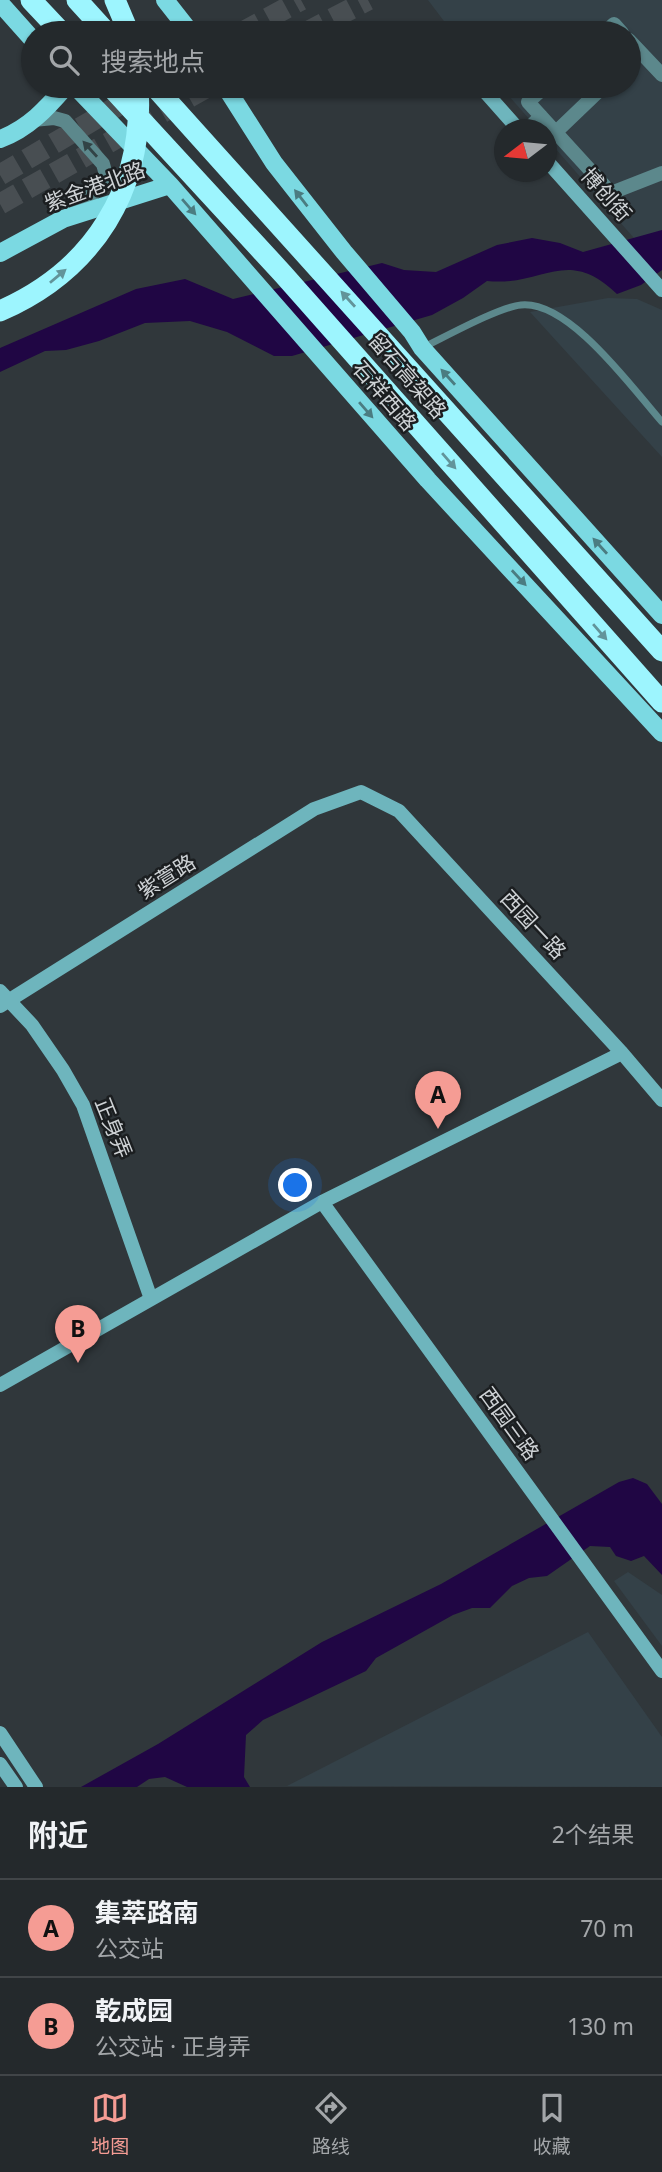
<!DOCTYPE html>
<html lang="zh">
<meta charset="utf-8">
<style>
body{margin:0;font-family:"Noto Sans","Noto Sans SC",sans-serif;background:#2c3134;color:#f1f3f6}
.compass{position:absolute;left:494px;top:119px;width:63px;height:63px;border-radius:50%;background:#24292c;box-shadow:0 2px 5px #0004;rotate:254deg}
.you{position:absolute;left:296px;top:1186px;width:24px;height:24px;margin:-18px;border:5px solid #fff;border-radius:50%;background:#1a73e8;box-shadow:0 0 0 10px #1a73e833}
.badge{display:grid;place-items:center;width:46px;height:46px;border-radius:50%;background:#f59c94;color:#111;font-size:23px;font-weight:700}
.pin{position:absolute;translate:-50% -58px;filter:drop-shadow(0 2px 4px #0008)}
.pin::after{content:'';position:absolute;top:37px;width:24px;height:21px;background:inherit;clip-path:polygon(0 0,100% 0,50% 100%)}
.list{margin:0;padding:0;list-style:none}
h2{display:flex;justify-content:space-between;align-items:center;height:91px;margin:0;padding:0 28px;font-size:30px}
h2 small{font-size:23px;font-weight:400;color:#a3a6a9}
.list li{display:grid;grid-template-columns:46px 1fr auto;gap:21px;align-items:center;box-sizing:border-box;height:98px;padding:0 28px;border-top:2px solid #414548}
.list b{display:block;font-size:26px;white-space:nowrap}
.list p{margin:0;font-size:23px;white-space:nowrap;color:#a3a6a9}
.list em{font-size:23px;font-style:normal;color:#a3a6a9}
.icon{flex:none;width:38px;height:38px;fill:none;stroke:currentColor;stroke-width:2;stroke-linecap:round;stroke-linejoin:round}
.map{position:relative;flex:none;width:662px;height:1787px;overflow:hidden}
.search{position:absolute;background:#24292c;box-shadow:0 2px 5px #0004;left:21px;right:21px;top:21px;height:77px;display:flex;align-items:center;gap:18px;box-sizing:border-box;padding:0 24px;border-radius:38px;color:#a3a6a9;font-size:26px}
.sheet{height:287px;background:#24292c}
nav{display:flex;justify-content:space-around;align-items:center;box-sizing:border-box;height:98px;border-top:2px solid #414548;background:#24292c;font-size:19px;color:#a3a6a9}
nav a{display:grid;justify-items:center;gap:4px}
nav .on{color:#f59c94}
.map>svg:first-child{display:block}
</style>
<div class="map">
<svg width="662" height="1787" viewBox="0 0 662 1787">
<rect width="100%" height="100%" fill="#30373b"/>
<path fill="#344148" d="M428,0H662V270L547,139L546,130L538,129L500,86H629V33H453Z
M608,298L637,299L662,310V457L530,312Z
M628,1572L662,1595V1646L614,1581Z
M588,1632L662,1737V1787L287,1786Z"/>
<path fill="#200644" d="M662,230V270L641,285L617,294C566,245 544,287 487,281L463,298L432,315L292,356H274L227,332L190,321L145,323L99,341L66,350L45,351L0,372V348L136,289L185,279L233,299L382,263L404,270L436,272L497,245L532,238L560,243L583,252Z
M633,1478L647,1484L662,1504V1575L644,1556L631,1561L616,1556L610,1547L590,1546L547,1576L529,1578L512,1586L490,1608H472L453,1615L376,1658L366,1671L263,1720L246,1735L244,1777L250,1787H187L165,1777L149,1779L137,1787H81L158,1744L322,1642L441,1584L619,1482Z"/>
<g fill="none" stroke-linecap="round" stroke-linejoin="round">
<path stroke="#484e52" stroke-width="21" stroke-dasharray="21 10" stroke-linecap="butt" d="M241,33L301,0
M305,33L368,0
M0,175L138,94
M0,204L209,86"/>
<path stroke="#5c888c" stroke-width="7" d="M422,348C445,337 499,307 521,305C569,300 632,388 662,422"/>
<path stroke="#5c888c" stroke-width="14" d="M604,33L614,24L622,33
M629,40L662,75
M546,86L528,102L611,193L662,173
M33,120L54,118L65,121L103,164L106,175L96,191L67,216
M527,130L541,116
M556,132L604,86"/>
<path stroke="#6eb5bd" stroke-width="14" d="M480,86L519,130
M546,160L662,290
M0,991L32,1025L63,1070L83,1105L151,1299
M0,1006L314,809L361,792L399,811L622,1053L662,1100
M322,1202L662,1671
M0,1385L322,1202L622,1053
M0,1733L36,1787
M0,1764L16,1787"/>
<path stroke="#7bd9e2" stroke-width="18" d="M165,0L191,33
M0,3L33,40
M75,86L170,185L428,480L662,733
M225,86L274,163L344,252L412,332L422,348L662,615
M0,139C28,129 47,108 66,86
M0,253L63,219L170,185"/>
<path stroke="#9df5fe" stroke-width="21" d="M31,0L62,33
M77,0L107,33
M115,0L129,33
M110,86L283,274L662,702
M154,86L662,651
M0,311C94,270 145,188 138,86"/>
</g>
<defs><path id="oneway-solid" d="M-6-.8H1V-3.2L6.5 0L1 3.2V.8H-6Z" transform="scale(1.75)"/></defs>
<use fill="#324346" href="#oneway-solid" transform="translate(90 149) rotate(-132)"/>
<g fill="#4b7c81">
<use href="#oneway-solid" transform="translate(301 198) rotate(-128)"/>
<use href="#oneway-solid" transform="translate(189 207) rotate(49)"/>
<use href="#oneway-solid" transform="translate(448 377) rotate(-132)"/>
<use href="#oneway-solid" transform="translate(366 410) rotate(49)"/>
<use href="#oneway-solid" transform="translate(600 546) rotate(-132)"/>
<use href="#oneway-solid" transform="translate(519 578) rotate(47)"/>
</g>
<g fill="#62949a">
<use href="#oneway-solid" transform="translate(58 276) rotate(-40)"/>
<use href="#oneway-solid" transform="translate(348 299) rotate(-132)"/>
<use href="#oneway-solid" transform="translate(449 461) rotate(49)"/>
<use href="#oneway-solid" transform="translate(600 632) rotate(49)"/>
</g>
<g text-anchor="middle" stroke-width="5" stroke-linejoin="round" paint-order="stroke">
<g font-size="21" fill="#ced2d5" stroke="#1b1e20">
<text transform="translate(95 187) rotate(-20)" y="7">紫金港北路</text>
<text transform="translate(606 195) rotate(48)" y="7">博创街</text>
<text transform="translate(407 376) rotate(49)" y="7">留石高架路</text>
<text transform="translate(384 396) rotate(49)" y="7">石祥西路</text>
<text transform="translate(167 877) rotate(-32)" y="7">紫萱路</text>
<text transform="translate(533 925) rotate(47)" y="7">西园一路</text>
<text transform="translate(113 1128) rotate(68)" y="7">正身弄</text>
<text transform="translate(509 1424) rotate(54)" y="7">西园三路</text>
</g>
</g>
</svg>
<svg class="compass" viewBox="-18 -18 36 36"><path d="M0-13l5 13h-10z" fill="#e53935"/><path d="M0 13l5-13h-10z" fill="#a3a6a9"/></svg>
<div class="you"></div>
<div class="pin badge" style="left:438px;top:1129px">A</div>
<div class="pin badge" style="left:78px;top:1363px">B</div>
<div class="search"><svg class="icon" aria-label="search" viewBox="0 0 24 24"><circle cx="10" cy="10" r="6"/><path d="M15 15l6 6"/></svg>搜索地点</div>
</div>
<section class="sheet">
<h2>附近<small>2个结果</small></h2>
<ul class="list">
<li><span class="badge">A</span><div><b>集萃路南</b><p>公交站</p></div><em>70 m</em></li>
<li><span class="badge">B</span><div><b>乾成园</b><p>公交站 · 正身弄</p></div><em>130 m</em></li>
</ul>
</section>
<nav>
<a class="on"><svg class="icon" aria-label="map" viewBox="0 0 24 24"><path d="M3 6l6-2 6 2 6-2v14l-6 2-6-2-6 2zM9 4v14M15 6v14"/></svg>地图</a>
<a><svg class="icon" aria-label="directions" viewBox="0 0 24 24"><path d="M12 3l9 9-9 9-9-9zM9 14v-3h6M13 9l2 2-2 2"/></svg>路线</a>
<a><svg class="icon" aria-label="saved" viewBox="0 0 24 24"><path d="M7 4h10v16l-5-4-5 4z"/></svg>收藏</a>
</nav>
